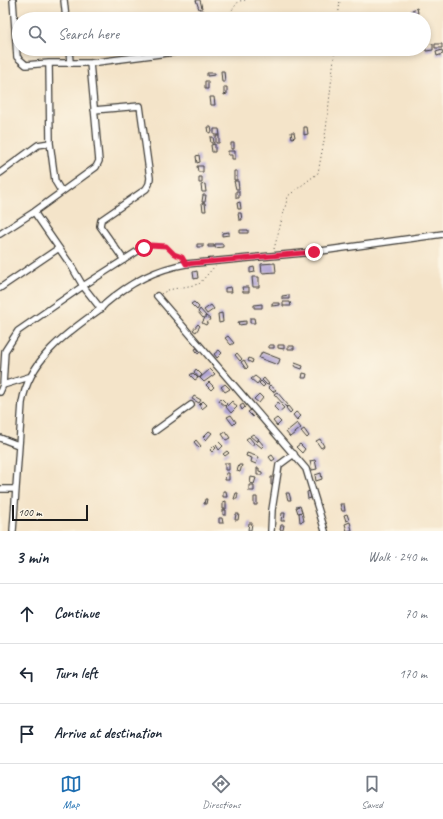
<!DOCTYPE html>
<meta charset="utf-8">
<style>
body{margin:0;font-family:Caveat,sans-serif;background:#f6f6f7;color:#1f2937}
.scale{position:absolute;left:12px;bottom:10px;width:76px;box-sizing:border-box;padding-left:4px;border:2px solid #1c1c1c;border-top:0;font-size:11px;line-height:14px;white-space:nowrap;color:#1c1c1c;-webkit-text-stroke:3px #fcf5e5;paint-order:stroke}
.stop{position:absolute;width:12px;height:12px;margin:-9px;border:3px solid #e11d48;border-radius:50%;background:#fff}
.stop.end{background:#e11d48;border-color:#fff;box-shadow:0 1px 4px #0008}
.list{margin:0;padding:0;list-style:none}
h2{display:flex;justify-content:space-between;align-items:center;height:52px;margin:0;padding:0 16px;font-size:17px}
h2 small{font-size:13px;font-weight:400;color:#747a83}
.list li{display:grid;grid-template-columns:26px 1fr auto;gap:12px;align-items:center;box-sizing:border-box;height:60px;padding:0 16px;border-top:1px solid #e0e1e3}
.list b{display:block;font-size:15px;white-space:nowrap}
.list em{font-size:13px;font-style:normal;color:#747a83}
.icon{flex:none;width:22px;height:22px;fill:none;stroke:currentColor;stroke-width:2;stroke-linecap:round;stroke-linejoin:round}
.map{position:relative;flex:none;width:443px;height:531px;overflow:hidden}
.search{position:absolute;background:#fff;box-shadow:0 2px 6px #0003;left:12px;right:12px;top:12px;height:44px;display:flex;align-items:center;gap:10px;box-sizing:border-box;padding:0 14px;border-radius:22px;color:#747a83;font-size:15px}
.sheet{height:232px;background:#fff}
nav{display:flex;justify-content:space-around;align-items:center;box-sizing:border-box;height:56px;border-top:1px solid #e0e1e3;background:#fff;font-size:11px;color:#747a83}
nav a{display:grid;justify-items:center;gap:2px}
nav .on{color:#1f6fb2}
.map>svg:first-child{display:block}
</style>
<div class="map">
<svg width="443" height="531" viewBox="0 0 443 531">
<rect width="100%" height="100%" fill="#fcf5e5"/>
<filter id="ink" filterUnits="userSpaceOnUse"><feTurbulence type="fractalNoise" baseFrequency=".025" numOctaves="2"/><feDisplacementMap in="SourceGraphic" scale="8" xChannelSelector="R" yChannelSelector="G"/><feConvolveMatrix kernelMatrix="1 2 1 2 8 2 1 2 1" color-interpolation-filters="sRGB"/></filter>
<filter id="wash" filterUnits="userSpaceOnUse"><feTurbulence type="fractalNoise" baseFrequency=".012" numOctaves="4" result="noise"/><feDisplacementMap in="SourceGraphic" scale="16" xChannelSelector="R" yChannelSelector="G"/><feGaussianBlur stdDeviation="0.9" result="paint"/><feColorMatrix in="noise" values="0 0 0 0 0 0 0 0 0 0 0 0 0 0 0 0 0 1.4 0 .05"/><feComposite in="paint" operator="in"/></filter>
<g filter="url(#wash)">
<rect width="100%" height="100%" fill="#f4e4c9"/>
<g id="blocks">
<path fill="#a89bd2" d="M196,0H200L202,8L199,9Z
M417,8L418,13L413,14L412,10Z
M203,10L204,16L201,17L200,11Z
M433,44V50L426,51L425,45Z
M435,44H442V48H435Z
M442,50L443,54L437,56L436,52Z
M221,71H224L225,82H222Z
M207,73H215V75L207,76Z
M205,81H208V89H205Z
M224,87H227V94L224,95Z
M210,97H214L215,105H211Z
M208,127H211L212,132L209,133Z
M304,127H307L308,134L304,135Z
M214,129H219L220,135H214Z
M291,132H294L295,137L292,138Z
M216,136H219V143H216Z
M210,137H213L214,143H211Z
M231,143H234V149H231Z
M215,144V152H212L211,145Z
M228,151H235V159H232V155H228Z
M199,155L200,162L197,163L196,156Z
M197,166H203V172H198Z
M234,171H237V180H234Z
M199,177H202V183H199Z
M234,181H238L239,189H236Z
M205,184L206,192H202L201,185Z
M236,191H239V198H236Z
M203,195H206L205,202H202Z
M240,202L241,209H238L237,203Z
M202,203H205L206,211H203Z
M238,213H241L242,220H239Z
M240,230H248V233H240Z
M229,232V235L222,236V233Z
M197,244H203V247H197Z
M215,244H223V247L215,248Z
M208,245H214V247H208Z
M275,263L276,272L262,273L261,264Z
M254,267L255,272L250,273V268Z
M197,271L198,278L194,279L193,272Z
M252,277H259V287H253Z
M231,287L232,292H225V288Z
M242,287H249V292H243Z
M289,295V299H282V296Z
M194,302L199,307L197,310L191,304Z
M283,302H290L291,306H283Z
M272,303H280V305L272,306Z
M262,304V308H254V305Z
M211,305L214,309L207,314L204,310Z
M200,309L206,316L203,318L198,312Z
M222,313L223,322L219,323L218,314Z
M206,316L210,319L206,325L202,323Z
M250,318H254L255,323H250Z
M246,321V324L239,325L238,322Z
M198,324L200,326L196,332L193,330Z
M228,336L234,343L231,345L225,338Z
M269,345H274V348H269Z
M278,345H284V349L278,348Z
M288,346H294V349H288Z
M197,348L200,352L198,354L195,349Z
M219,350L222,353L217,358L214,354Z
M262,352L280,359L278,365L259,358Z
M237,353L242,359L240,361L235,355Z
M249,358L253,360L252,363L248,361Z
M244,360L248,367L246,369L241,362Z
M295,363L303,366L302,369L294,366Z
M196,369L202,375L199,378L194,372Z
M210,369L215,374L204,382L200,378Z
M193,373L198,378L195,380L190,375Z
M303,373L307,374L306,378H302Z
M255,376L260,380L257,384L251,379Z
M264,378L269,384L267,385L262,380Z
M261,381L265,385L263,387L259,383Z
M209,382L214,387L211,390L206,385Z
M225,384L230,389L225,392L221,387Z
M270,385L276,390L273,392L268,387Z
M277,392L288,405L286,407L274,394Z
M259,394L263,398L259,403L254,399Z
M194,396L201,400L199,403L192,399Z
M221,398L227,404L225,406L219,401Z
M203,401L207,405L202,409L199,405Z
M232,401L237,407L231,413L226,407Z
M278,402L284,408L279,412L274,407Z
M243,404L245,407L242,410L240,406Z
M288,406L292,411L290,413L286,408Z
M251,410L255,415L253,417L248,412Z
M296,412L301,416L297,420L293,415Z
M231,415L236,422L233,425L227,417Z
M277,418L281,422L277,426L273,421Z
M297,423L301,428L290,437L286,432Z
M304,429L309,436L307,438L301,431Z
M209,431L212,433L206,440L203,437Z
M226,432L230,438L226,440L222,434Z
M253,434L259,439L256,441L250,436Z
M249,437L254,443L252,446L246,439Z
M320,439L324,446L321,448L316,441Z
M196,440L201,446L199,448L194,442Z
M259,440L264,446L262,448L256,443Z
M219,442L223,446L219,450L216,445Z
M300,444L305,449L302,453L296,447Z
M214,446L216,448L212,452L210,450Z
M227,451L229,453L225,456L223,454Z
M247,453L259,457L256,464L251,462L252,458L246,456Z
M272,455L275,459L272,461L269,457Z
M315,460L317,469L312,470L310,461Z
M225,463H229V470H225Z
M239,465H242L240,472L237,471Z
M257,468H259V471L262,472V475H257Z
M226,473H229V480H225Z
M321,473L322,479L316,481L315,475Z
M251,477L256,478L254,484L250,483Z
M271,477H274V485H271Z
M249,485H254V491H249Z
M223,491H226L227,497H223Z
M310,491L311,498L308,499L307,492Z
M236,493H238L237,499H234Z
M286,493H289L291,500H288Z
M254,497H257V505H254Z
M205,499H207L206,504H204Z
M226,501V509H223V502Z
M340,504H344L345,511H342Z
M300,506L302,512L298,513L296,507Z
M223,510H226V515H223Z
M302,512L304,521L300,522L299,513Z
M282,513H285L284,521H281Z
M236,514H239L238,520H235Z
M347,514L349,520L346,521L344,515Z
M219,518H222L223,523H219Z
M350,522L352,530L347,531L345,524Z
M249,523H252L251,530H248Z
M281,525H284L283,530H280Z"/>
</g>
</g>
<g filter="url(#ink)">
<use href="#blocks" fill-opacity="0" stroke="#3c3a36" stroke-width="1"/>
<g fill="none" stroke-linecap="round" stroke-linejoin="round">
<defs>
<path id="minor" d="M13,0L17,57L26,65L49,63H90L175,52
M64,0L66,19
M69,49L70,63
M49,63L50,143L55,181L61,191
M94,110L140,106L150,178L149,184L146,189L101,220L100,226L124,260
M0,173L38,145L50,143
M34,212L72,267L83,286L101,309
M0,234L34,212L96,167L99,161L90,63
M0,288L59,248
M157,296L306,469L325,531
M3,385L29,377
M0,392L3,385L5,351L18,331L83,286L144,247
M155,431L191,405
M0,438L18,445
M0,489H16
M13,531L22,403C29,360 65,334 99,310C102,308 103,306 105,304C128,284 156,269 186,264L314,252L443,234
M271,531L272,510L279,465L294,454"/>
</defs>
<use href="#minor" stroke="#3c3a36" stroke-width="8"/>
<path stroke="#3c3a36" stroke-width="1" stroke-dasharray="1 3" stroke-linecap="butt" d="M225,19L239,1L246,0
M338,19L340,0
M181,51L202,49
M148,246H166L174,254L183,258
M274,249L288,196L318,173L326,130L335,49
M161,294L168,290L199,284L215,266"/>
<use href="#minor" stroke="#fff" stroke-width="5.5"/>
</g>
</g>
<g fill="none" stroke-linecap="round" stroke-linejoin="round" filter="url(#ink)">
<path stroke="#e11d48" stroke-width="5" d="M144,248L150,245L166,246L174,254L182,257L186,264L314,252"/>
</g>
</svg>
<div class="scale">100 m</div>
<div class="stop" style="left:144px;top:248px"></div>
<div class="stop end" style="left:314px;top:252px"></div>
<div class="search"><svg class="icon" aria-label="search" viewBox="0 0 24 24"><circle cx="10" cy="10" r="6"/><path d="M15 15l6 6"/></svg>Search here</div>
</div>
<section class="sheet">
<h2>3 min<small>Walk · 240 m</small></h2>
<ul class="list">
<li><svg class="icon" aria-label="ahead" viewBox="0 0 24 24"><path d="M12 20V5M6 11l6-6 6 6"/></svg><div><b>Continue</b></div><em>70 m</em></li>
<li><svg class="icon" aria-label="left" viewBox="0 0 24 24"><path d="M17 20v-9H6M10 6l-5 5 5 5"/></svg><div><b>Turn left</b></div><em>170 m</em></li>
<li><svg class="icon" aria-label="arrive" viewBox="0 0 24 24"><path d="M6 21V4h12l-3 4 3 4H6"/></svg><div><b>Arrive at destination</b></div></li>
</ul>
</section>
<nav>
<a class="on"><svg class="icon" aria-label="map" viewBox="0 0 24 24"><path d="M3 6l6-2 6 2 6-2v14l-6 2-6-2-6 2zM9 4v14M15 6v14"/></svg>Map</a>
<a><svg class="icon" aria-label="directions" viewBox="0 0 24 24"><path d="M12 3l9 9-9 9-9-9zM9 14v-3h6M13 9l2 2-2 2"/></svg>Directions</a>
<a><svg class="icon" aria-label="saved" viewBox="0 0 24 24"><path d="M7 4h10v16l-5-4-5 4z"/></svg>Saved</a>
</nav>
